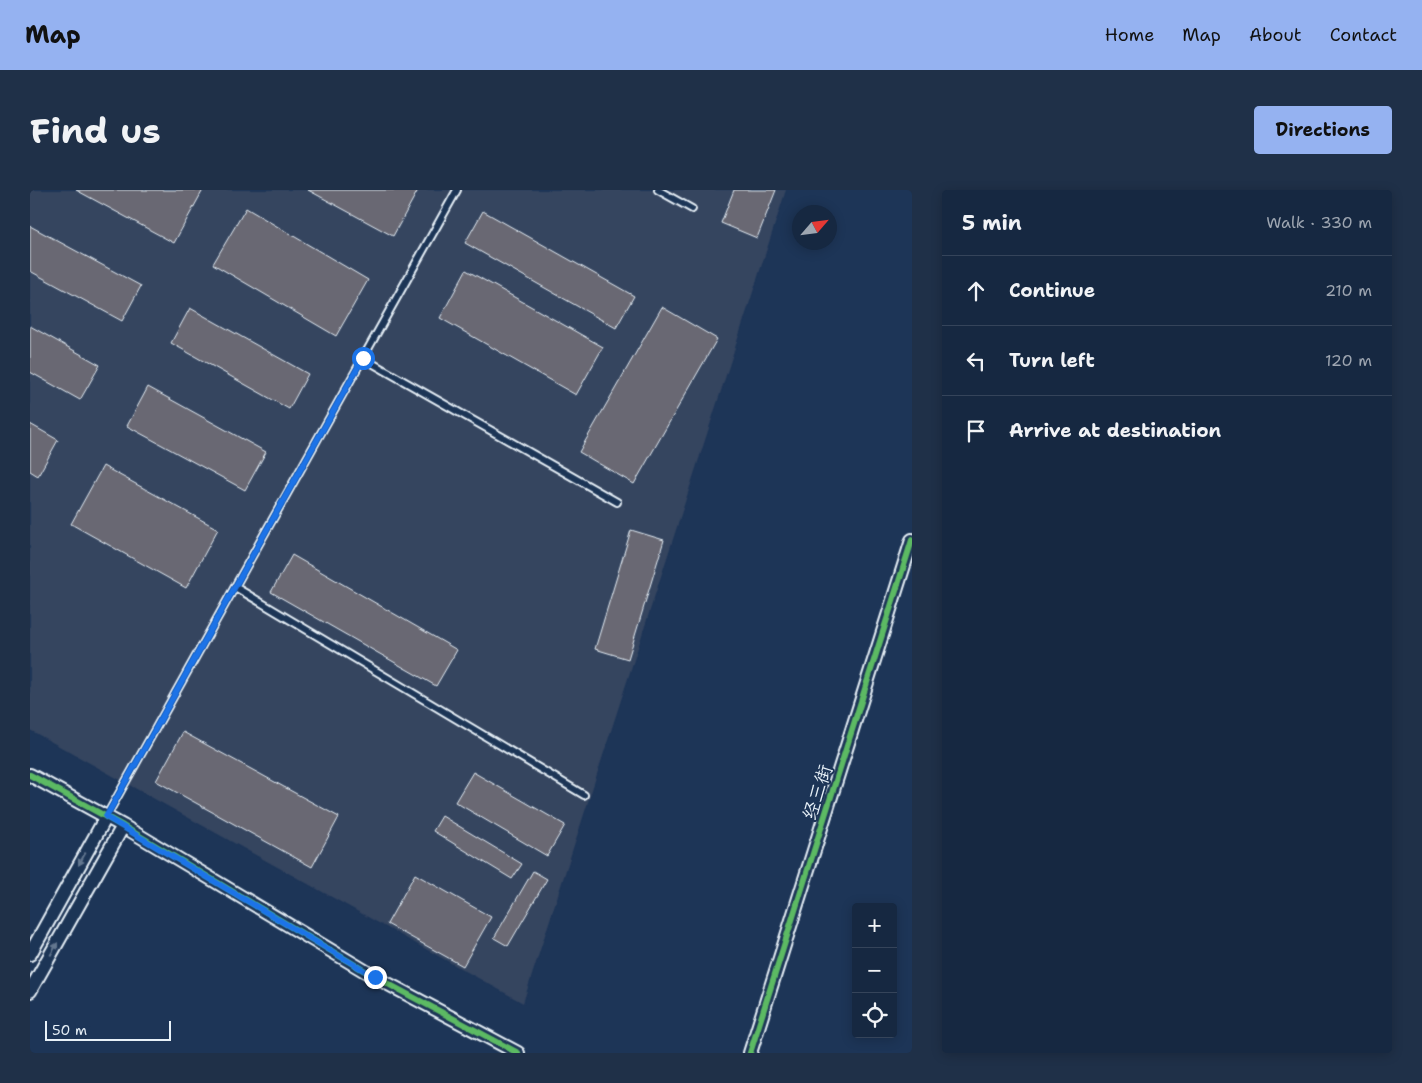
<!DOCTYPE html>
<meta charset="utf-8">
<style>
body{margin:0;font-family:"Shantell Sans","LXGW WenKai TC",sans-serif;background:#1f3048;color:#f1f3f6}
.controls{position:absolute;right:15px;bottom:15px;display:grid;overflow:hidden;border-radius:5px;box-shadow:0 2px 12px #0003}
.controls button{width:45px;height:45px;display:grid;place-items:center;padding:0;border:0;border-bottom:1px solid #35445a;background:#162841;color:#f1f3f6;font:25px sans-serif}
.compass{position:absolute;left:762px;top:15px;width:45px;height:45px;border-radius:50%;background:#162841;box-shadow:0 2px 12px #0003;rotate:62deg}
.scale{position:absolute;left:15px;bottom:12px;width:126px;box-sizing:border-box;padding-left:5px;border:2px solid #e8f1f8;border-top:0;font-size:14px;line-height:18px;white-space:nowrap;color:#e8f1f8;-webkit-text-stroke:4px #1d3557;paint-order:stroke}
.stop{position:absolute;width:15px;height:15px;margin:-11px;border:4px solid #1a73e8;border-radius:50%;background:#fff}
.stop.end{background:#1a73e8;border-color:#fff;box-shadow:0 1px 5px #0008}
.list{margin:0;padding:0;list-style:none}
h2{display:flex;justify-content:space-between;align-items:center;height:65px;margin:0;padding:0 20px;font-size:21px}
h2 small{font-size:16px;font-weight:400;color:#9ea6b1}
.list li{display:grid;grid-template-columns:32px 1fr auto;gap:15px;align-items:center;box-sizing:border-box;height:70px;padding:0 20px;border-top:1px solid #35445a}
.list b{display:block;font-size:19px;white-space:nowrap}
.list em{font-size:16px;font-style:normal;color:#9ea6b1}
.icon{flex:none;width:28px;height:28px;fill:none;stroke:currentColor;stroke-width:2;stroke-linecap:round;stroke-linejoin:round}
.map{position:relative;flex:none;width:882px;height:863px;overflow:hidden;border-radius:5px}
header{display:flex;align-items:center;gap:30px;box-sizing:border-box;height:70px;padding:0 25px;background:#95b2f1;color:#111}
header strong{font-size:24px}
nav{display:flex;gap:28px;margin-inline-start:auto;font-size:18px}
.intro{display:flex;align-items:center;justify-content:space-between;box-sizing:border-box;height:120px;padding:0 30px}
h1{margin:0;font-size:35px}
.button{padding:12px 22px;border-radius:5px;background:#95b2f1;color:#111;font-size:18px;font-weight:700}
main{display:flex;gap:30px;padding:0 30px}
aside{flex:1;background:#162841;border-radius:5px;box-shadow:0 2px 12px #0003}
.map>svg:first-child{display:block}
</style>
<header>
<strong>Map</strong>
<nav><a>Home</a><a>Map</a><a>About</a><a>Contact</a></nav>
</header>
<div class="intro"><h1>Find us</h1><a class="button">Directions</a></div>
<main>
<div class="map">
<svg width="882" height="863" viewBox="0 0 882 863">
<rect width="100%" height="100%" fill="#1d3557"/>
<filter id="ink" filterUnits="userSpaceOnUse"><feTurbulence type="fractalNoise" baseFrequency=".02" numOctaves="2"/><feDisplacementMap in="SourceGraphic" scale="10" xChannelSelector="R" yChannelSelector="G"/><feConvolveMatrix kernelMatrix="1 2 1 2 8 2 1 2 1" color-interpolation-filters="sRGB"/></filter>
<g filter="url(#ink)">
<path fill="#34445f" d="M0,0H756L493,813L0,540Z"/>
<path fill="#696873" stroke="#e8f1f8" d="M46,0H173L144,53Z
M278,0H388L363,46Z
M704,0H746L727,48L691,33Z
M216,18L338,90L306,146L183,74Z
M453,21L604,106L586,138L435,53Z
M0,36L111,96L92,131L0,81Z
M436,80L573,157L546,205L410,128Z
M632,117L687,149L604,294L549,262Z
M160,118L278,184L259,219L141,153Z
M0,136L70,175L50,210L0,182Z
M118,197L236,262L215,300L97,236Z
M0,234L28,250L8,286L0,281Z
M73,276L188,339L156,398L41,334Z
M601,340L634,350L598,469L565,459Z
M262,365L427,460L406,496L241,402Z
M153,542L309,627L282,677L126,591Z
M443,582L535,635L517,666L425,612Z
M412,626L492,674L482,689L403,641Z
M503,681L517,689L478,756L464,748Z
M385,684L461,727L433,776L357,734Z"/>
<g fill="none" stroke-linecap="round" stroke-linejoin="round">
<defs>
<path id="lane" d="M628,0L662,19
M333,168L587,312
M205,397L554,605
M76,627L427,0"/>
<path id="street" d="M0,585L93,636L345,787L488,863
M0,764L76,627
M0,801L93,636
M720,863L882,350"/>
</defs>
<use href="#lane" stroke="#e8f1f8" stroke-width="10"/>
<use href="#street" stroke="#e8f1f8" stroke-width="16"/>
<use href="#lane" stroke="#1d3557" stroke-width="6"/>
<use href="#street" stroke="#1d3557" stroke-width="12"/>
<defs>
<path id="cycleway" d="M0,585L93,636L345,787L488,863
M720,863L882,350"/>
</defs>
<use href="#cycleway" stroke="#1d3557" stroke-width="9"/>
<use href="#cycleway" stroke="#5cba63" stroke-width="6"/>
</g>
<defs><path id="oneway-solid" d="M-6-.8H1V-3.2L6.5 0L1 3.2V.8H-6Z" transform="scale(1.25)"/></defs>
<g fill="#64778f">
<use href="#oneway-solid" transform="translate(52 669) rotate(119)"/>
<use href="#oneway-solid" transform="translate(24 759) rotate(-61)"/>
</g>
</g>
<g fill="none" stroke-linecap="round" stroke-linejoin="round" filter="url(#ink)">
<path stroke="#1a73e8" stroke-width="6" d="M333,168L76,627L345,787"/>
</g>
<g text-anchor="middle" stroke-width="4" stroke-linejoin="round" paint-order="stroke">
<g font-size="19" fill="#e8f1f8" stroke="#1d3557">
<text transform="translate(787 602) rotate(-72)" y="7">经三街</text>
</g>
</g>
</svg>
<div class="controls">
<button>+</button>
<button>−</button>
<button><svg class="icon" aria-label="locate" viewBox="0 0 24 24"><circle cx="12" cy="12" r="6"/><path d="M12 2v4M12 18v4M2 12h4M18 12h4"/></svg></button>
</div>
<svg class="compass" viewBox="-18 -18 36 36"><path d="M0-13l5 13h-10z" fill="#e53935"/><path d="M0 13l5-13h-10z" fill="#9ea6b1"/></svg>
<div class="scale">50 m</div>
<div class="stop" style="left:333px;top:168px"></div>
<div class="stop end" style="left:345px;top:787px"></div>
</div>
<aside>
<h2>5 min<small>Walk · 330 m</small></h2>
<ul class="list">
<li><svg class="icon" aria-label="ahead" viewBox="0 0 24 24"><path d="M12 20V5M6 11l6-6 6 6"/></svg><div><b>Continue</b></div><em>210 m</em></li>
<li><svg class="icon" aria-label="left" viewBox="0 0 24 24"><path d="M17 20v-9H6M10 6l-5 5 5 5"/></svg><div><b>Turn left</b></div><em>120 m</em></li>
<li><svg class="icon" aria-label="arrive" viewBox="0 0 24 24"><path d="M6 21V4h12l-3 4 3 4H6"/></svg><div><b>Arrive at destination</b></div></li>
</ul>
</aside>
</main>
